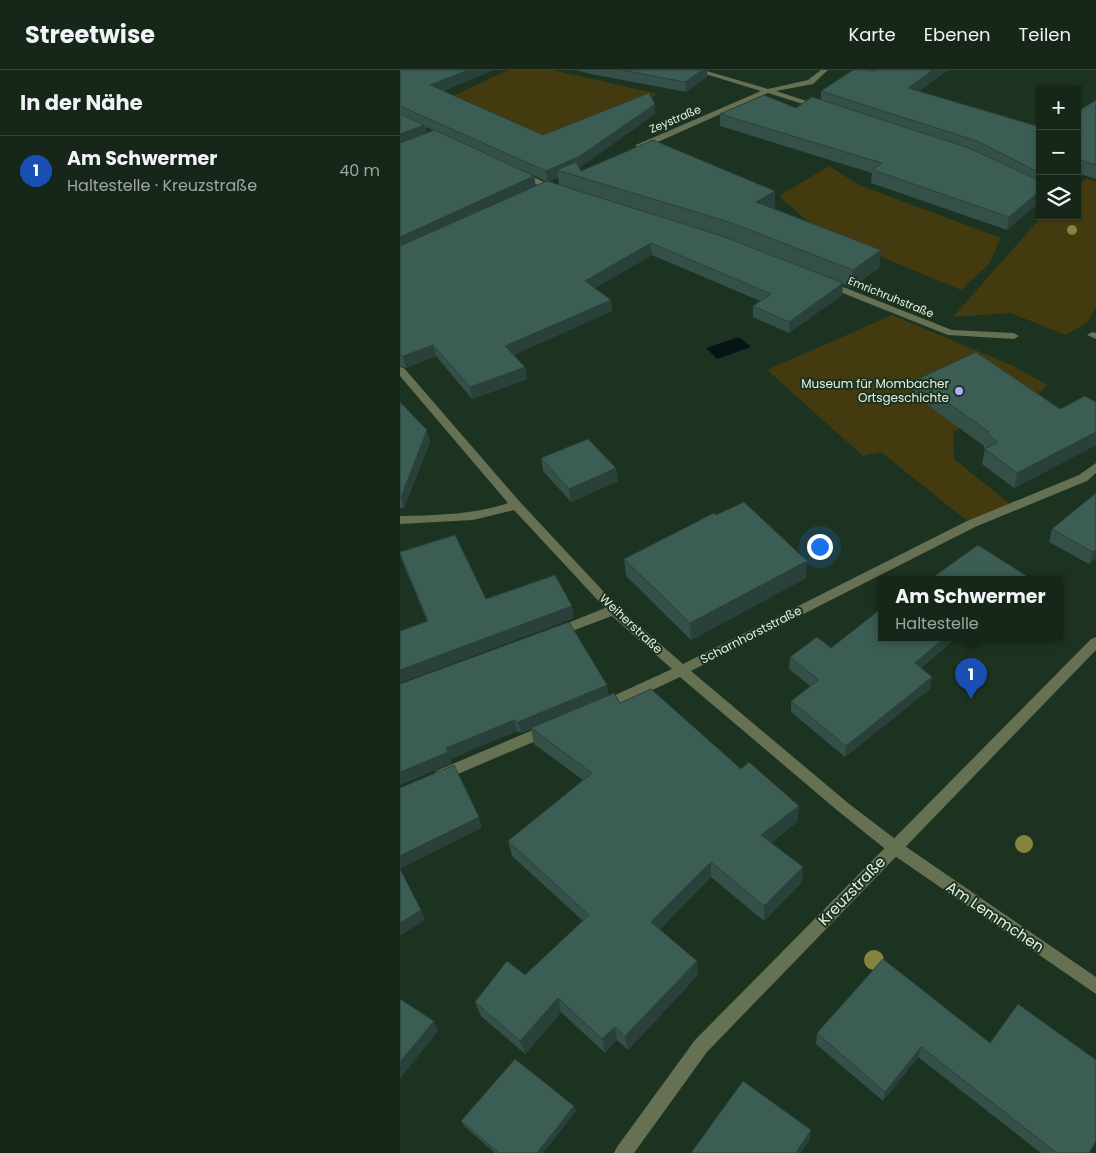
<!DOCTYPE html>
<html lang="de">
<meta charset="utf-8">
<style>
body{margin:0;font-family:Poppins,sans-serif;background:#233226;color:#f1f3f6}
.controls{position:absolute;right:15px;top:15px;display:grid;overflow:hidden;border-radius:0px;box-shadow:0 1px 4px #0004}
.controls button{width:45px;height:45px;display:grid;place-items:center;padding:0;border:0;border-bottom:1px solid #354338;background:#162619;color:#f1f3f6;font:25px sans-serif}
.you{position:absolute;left:419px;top:476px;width:18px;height:18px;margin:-12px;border:4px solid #fff;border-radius:50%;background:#1a73e8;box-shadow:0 0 0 8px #1a73e833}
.badge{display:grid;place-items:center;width:32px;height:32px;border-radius:50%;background:#db2777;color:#fff;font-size:16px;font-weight:700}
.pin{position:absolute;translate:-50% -41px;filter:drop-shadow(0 1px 2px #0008)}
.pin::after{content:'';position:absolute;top:26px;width:18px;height:15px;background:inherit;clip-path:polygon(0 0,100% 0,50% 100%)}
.popup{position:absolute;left:478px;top:506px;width:185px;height:65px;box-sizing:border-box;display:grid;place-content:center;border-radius:0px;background:#162619;filter:drop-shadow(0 1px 4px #0005);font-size:16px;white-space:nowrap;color:#9ea5a2}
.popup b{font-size:19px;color:#f1f3f6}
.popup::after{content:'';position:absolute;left:50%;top:100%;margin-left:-10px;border:10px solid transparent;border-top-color:#162619}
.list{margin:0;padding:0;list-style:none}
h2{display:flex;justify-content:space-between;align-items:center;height:65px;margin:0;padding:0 20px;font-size:21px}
h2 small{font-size:16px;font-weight:400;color:#9ea5a2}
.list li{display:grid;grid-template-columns:32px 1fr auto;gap:15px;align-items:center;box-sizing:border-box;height:70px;padding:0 20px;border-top:1px solid #354338}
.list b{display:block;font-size:19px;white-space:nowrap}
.list p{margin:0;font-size:16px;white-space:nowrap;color:#9ea5a2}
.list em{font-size:16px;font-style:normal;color:#9ea5a2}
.icon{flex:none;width:28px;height:28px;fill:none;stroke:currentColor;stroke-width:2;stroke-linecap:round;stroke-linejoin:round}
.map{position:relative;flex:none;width:696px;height:1083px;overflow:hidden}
header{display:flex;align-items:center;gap:30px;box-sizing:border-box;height:70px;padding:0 25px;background:#162619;border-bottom:1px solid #354338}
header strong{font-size:24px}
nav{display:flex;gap:28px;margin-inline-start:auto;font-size:18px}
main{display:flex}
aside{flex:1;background:#162619}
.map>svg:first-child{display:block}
</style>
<header>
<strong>Streetwise</strong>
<nav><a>Karte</a><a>Ebenen</a><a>Teilen</a></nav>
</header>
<main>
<aside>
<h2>In der Nähe<small></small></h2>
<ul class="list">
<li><span class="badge" style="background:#1a4fb4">1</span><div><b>Am Schwermer</b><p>Haltestelle · Kreuzstraße</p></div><em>40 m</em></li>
</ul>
</aside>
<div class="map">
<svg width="696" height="1083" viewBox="0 0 696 1083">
<rect width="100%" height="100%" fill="#1d3321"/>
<path fill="#433a0f" d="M108,0H152L259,24L147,68L51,27Z
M429,96L459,115L601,168L589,194L561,220L419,161L379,126Z
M686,109L696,111V237L688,252L666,265L610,243L553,247L642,146H677V116Z
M492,245L611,295L648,315L632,329L553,361L554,389L610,434L571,454L481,382L463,386L367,300Z"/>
<path fill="#061415" d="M339,267L351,277L317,289L306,278Z"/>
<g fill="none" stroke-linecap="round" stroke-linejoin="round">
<path fill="#667053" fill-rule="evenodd" d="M292,0H303L368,19L408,10L421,0H428L413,14L376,21L422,36V40L368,23L242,79H236V75L361,21Z
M117,102H123L161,120L154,122L117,106Z
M428,211L552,260L614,263L619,266L614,269L548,265L425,216V212Z
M692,262L696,263V269L687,265Z
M0,297L4,298L120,432L218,537L283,594L567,451L679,405L696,393V403L687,411L575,457L291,601L448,733L499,772L696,907V924L489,782L438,741L280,607L210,640L205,641L200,640L198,636L200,632L272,599L212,546L161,565H153L151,562L153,559L205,538L114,440L73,450L0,454V446C37,445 73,445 108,433L0,306Z
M147,654L152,656L154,660L152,664L46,709L41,711L36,709L34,705L36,701Z"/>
<path fill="#667053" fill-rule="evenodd" d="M696,567V580L307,982L234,1083H214L217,1077L295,970L691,569Z"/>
</g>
<g fill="#86833f">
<circle cx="672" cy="160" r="5"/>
<circle cx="624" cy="774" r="9"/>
<circle cx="474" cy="890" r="10"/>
</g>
<path fill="#345048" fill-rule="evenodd" d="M0,0H92L86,3L43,21L143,65L255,44L179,98L181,101L375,138L374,139L481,180L479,198L451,218L443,214L442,225L389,263L353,247V236L360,231L252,185L195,218L211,230L212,241L113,285L125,297L127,309L72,329L36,286L6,298L0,296ZM25,57L31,59L33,60L26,63ZM128,103L146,111L135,116L134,106ZM158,107L159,115L148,112Z
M176,0H307V7L286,22L191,4Z
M475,0H548L519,21L640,57V132L607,160L471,113L472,103L320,56V44L396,38L421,30V21Z
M696,30V109L677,103V42Z
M516,310L660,339L696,332V375L614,418L582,394L585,379H584V376L514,325Z
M0,332L30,372L4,438H0Z
M141,388L218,411L171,432L143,401Z
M696,423V488L689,494L649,472L652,459Z
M316,445L406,508L291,570L226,506L224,489Z
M0,485L86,529L174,548L27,551L3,493Z
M482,568H556L521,598L532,607L530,619L445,687L391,642V631L410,616L389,599L390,587Z
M0,614L207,615L208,625L398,751L371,773L402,812L364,851L311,807L260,859L298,905L228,980L217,970L205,983L161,942L125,984L81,946L75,932L125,905L183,851L112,786L108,771L183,710L134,674L131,659L121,663L117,661L50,689L51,693L0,715Z
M483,889L689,1083H641L518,987L483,1031L416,974L417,963Z
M174,1036L176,1041L143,1083H95L64,1056L61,1051Z"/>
<path fill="#2a413b" d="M68,0H92L86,3L32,25L30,15Z
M302,0H307V7L286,22L285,12Z
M533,0H548L506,30L508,18Z
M255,34V44L181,97L167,103L157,100L158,107L147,112L146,101Z
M24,55L26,65L0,76V64Z
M134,106L136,117L0,179V167Z
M375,121V138L356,149V132Z
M640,121V132L607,160L609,147Z
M251,173L252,185L186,223L185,211Z
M481,180L479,198L451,218L453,200Z
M443,213L442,225L389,263V252Z
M211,230L212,241L107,288L105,276Z
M33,275L36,286L6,298L3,286Z
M125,297L127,309L72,329L70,317Z
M27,360L30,372L4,438L1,427Z
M696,362V375L614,418L617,403Z
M216,398L218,411L171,432L169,419Z
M696,479V488L689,494L693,482Z
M407,491L406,508L291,570L290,553Z
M172,536L174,548L0,613V600Z
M544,568H556L513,605L515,593Z
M532,607L530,619L445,687L446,676Z
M207,615L209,626L131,658V659L121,663L118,652Z
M114,650L117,661L50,689L51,693L0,715V702L46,678Z
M399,736L398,751L361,781V765Z
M79,747L82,758L0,799V786Z
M311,792V807L253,866L251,852Z
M403,797L402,812L364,851V836Z
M21,840L25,850L0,866V853Z
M297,891L298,905L228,980L225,966Z
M158,928L161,942L125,984L120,971Z
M34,951L38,961L0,1009V992Z
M215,957L217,970L205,983L202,969Z
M521,977L518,987L483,1031L485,1022Z
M174,1036L176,1041L143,1083H137Z
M411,1060L410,1069L401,1083H396Z"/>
<path fill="#3c5d54" stroke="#2a413b" d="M0,0H68L30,15L143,65L249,23L255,34L180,86L146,101L0,36Z
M222,0H302L285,12Z
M453,0H468L473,1L475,0H533L508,18L640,57V103L577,71L421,21Z
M364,25L396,38L412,27L569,78L640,111V121L609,147L473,100L482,93L320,44Z
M696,30V95L678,89L677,90V42Z
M0,44L24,55L0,64Z
M35,60L134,106L0,167V73Z
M253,70L375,121L356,132L481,180L453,200L329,152L157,100L176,92L181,101Z
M147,111L322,166L443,213L389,252L353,236L371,224L251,173L185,211L211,230L105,276L125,297L70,317L33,275L3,286L0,285V176Z
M576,282L660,339L685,326L696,332V362L617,403L585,379L598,372L587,363L589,362L516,310Z
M0,332L27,360L1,427H0Z
M188,369L216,398L169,419L141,388Z
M696,423V479L693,482L652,459Z
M344,432L407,491L290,553L224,489L314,443L316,445Z
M55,465L86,529L155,505L172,536L0,600V561L28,551L0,484V482Z
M578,475L633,510H529Z
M482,538V568H544L515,593L532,607L446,676L391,631L419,610L390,587L417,567L431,578Z
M169,552L207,615L118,652L114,650L46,678L48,682L0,702V614Z
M251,619L341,699L349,692L399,736L361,765L403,797L364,836L311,792L251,852L297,891L225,966L215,957L202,969L158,928L120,971L75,932L107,891L125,905L189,845L108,771L192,703L131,658L214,623L220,633Z
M54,695L79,747L0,786V718Z
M0,799L21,840L0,853Z
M483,889L590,973L618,934L696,990V1071L689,1083H657L521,977L485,1022L417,963Z
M0,929L34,951L0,992Z
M115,989L174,1036L137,1083H99L61,1051Z
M343,1011L411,1060L396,1083H291Z"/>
<circle fill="#a7b1fc" stroke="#1d3321" stroke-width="2" cx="559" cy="321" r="5"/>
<g text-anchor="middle" stroke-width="4" stroke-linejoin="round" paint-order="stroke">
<g font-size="11" fill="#e3f1e5" stroke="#1d3321">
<text transform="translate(275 49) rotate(-23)" y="4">Zeystraße</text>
<text transform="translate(491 227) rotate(22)" y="4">Emrichruhstraße</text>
</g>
<g font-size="12" fill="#e3f1e5" stroke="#1d3321" text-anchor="end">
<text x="549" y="318">Museum für Mombacher<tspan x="549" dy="14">Ortsgeschichte</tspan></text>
</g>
<g font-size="12" fill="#e3f1e5" stroke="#1d3321">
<text transform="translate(231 554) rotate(43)" y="4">Weiherstraße</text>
<text transform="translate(351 565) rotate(-27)" y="4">Scharnhorststraße</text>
</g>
<g font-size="15" fill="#e3f1e5" stroke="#1d3321">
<text transform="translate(452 821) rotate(-46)" y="5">Kreuzstraße</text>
<text transform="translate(595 847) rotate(34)" y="5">Am Lemmchen</text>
</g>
</g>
</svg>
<div class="controls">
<button>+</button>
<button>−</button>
<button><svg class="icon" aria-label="layers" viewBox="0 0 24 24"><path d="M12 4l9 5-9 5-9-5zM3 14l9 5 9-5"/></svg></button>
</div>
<div class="you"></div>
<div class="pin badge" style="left:571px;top:629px;background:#1a4fb4">1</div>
<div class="popup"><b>Am Schwermer</b>Haltestelle</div>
</div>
</main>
